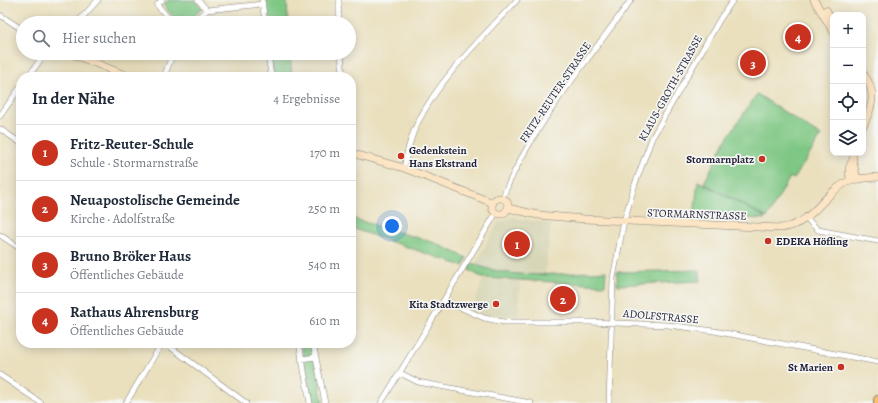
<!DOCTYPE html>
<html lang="de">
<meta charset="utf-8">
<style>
body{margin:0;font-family:Alegreya,serif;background:#f2f2f3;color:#1f2937}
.controls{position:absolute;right:12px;top:12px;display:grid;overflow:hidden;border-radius:8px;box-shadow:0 2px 10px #0003}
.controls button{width:36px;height:36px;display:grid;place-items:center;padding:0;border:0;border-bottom:1px solid #e0e1e3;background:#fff;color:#1f2937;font:20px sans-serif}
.you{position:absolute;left:392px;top:226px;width:14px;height:14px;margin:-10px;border:3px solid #fff;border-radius:50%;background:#1a73e8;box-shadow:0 0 0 6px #1a73e833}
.badge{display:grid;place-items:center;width:26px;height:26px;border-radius:50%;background:#c8321e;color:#fff;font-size:13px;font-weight:700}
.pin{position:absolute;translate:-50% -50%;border:2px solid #fff;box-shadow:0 1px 4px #0006}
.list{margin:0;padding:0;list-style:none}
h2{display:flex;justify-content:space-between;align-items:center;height:52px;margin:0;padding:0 16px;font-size:17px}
h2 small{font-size:13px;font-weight:400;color:#747a83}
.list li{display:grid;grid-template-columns:26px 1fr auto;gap:12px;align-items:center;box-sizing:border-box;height:56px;padding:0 16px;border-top:1px solid #e0e1e3}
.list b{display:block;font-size:15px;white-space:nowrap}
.list p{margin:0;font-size:13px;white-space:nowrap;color:#747a83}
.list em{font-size:13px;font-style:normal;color:#747a83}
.icon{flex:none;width:22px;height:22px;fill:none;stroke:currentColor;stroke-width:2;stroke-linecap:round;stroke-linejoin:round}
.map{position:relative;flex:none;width:878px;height:403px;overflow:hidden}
.search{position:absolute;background:#fff;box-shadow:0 2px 10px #0003;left:16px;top:16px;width:340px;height:44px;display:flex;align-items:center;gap:10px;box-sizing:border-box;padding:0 14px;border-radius:22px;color:#747a83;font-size:15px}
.panel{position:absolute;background:#fff;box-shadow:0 2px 10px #0003;left:16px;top:72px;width:340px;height:276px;border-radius:16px}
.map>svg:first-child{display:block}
</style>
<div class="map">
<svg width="878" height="403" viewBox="0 0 878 403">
<rect width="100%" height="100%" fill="#f6f6f2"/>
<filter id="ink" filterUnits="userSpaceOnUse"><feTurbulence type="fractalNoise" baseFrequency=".025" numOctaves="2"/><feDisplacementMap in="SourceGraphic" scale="8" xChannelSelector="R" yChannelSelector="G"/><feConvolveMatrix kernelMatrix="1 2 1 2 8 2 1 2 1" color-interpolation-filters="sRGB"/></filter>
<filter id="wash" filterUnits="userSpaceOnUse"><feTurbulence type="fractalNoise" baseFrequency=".012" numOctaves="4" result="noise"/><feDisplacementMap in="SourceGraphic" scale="16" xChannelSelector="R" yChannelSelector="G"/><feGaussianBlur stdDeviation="0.9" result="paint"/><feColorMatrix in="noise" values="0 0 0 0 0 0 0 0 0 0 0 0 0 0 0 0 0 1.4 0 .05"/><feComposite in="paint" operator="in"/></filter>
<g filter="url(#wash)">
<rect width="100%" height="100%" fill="#eae0be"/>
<path fill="#d7d6b6" d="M511,217L551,224L545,274L503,271L487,269L475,264L498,223Z
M483,280L520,282L519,316L484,315L471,311Z"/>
<path fill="#7fc784" stroke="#507460" d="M168,0H195L203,8L186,23H179L163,5Z
M266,0H287L288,23H268Z
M270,53H290L292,77H274Z
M757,94L821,136L794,179L790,177L767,218L704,183L725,141Z
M698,181L765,217V219L694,216Z
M351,218L435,243L467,258L463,266L351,228Z
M472,263C512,281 563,273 606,271L605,285L483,278L469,270Z
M700,270V281L617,285V272Z
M301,343H312L323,403H313Z"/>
</g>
<g filter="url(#ink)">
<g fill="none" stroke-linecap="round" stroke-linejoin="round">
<defs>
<path id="street" d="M162,0L157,5L173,23
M198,0L207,10
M262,0L265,23
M339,0V23
M0,15L23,30
M77,23L98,0
M192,23L207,10L263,4
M268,53L271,77
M341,53L343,77
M28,77L45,53
M164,77L173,53
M0,116L21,86
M0,129L21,143
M404,168C407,153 410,138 417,124C440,77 482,38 517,0
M502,199C530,128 587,62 631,0
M807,219L818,230L878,241
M0,235L21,249
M444,300L484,318L504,322H589L668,325L714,331L878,362
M165,343L246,403
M299,343L310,403
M313,343L325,403
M301,359L316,357
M400,373L418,382L531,403
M0,375L41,403
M126,403L162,343
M381,403L427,328L496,213
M609,403L613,278L624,221L635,184L652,138L720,19L733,0"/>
<path id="secondary" d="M814,0L833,31
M826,10L833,21
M70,53L130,77
M863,73C877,93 873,105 863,126
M351,153L404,168L493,203
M853,153V162L857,179
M850,181L849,168L853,159
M492 206a8 8 0 1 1 16 0a8 8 0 1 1-16 0Z
M508,208L538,215L585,219L781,228C814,224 821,195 847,182C857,178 868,178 878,177"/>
<path id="primary" d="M878,403V400"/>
</defs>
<use href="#street" stroke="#86817c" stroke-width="6"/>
<use href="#secondary" stroke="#86817c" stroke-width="8"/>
<use href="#primary" stroke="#86817c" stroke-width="10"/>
<use href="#street" stroke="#fff" stroke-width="5"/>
<use href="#secondary" stroke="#fce5c4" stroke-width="7"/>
<use href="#primary" stroke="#f8bf6c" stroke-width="8"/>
</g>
</g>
<g fill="#c8321e" stroke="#f6f6f2" stroke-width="1.5">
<circle cx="401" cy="156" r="4"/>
<circle cx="762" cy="159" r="4"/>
<circle cx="768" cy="241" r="4"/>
<circle cx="496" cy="304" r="4"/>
<circle cx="841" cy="367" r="4"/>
</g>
<g text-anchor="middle" stroke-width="3.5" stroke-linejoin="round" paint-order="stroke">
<g font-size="11" fill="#22223b" stroke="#f6f6f2">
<text transform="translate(670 88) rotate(-61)" y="4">KLAUS-GROTH-STRASSE</text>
<text transform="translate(555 92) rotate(-56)" y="4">FRITZ-REUTER-STRASSE</text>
<text transform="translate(697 214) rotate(2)" y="4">STORMARNSTRASSE</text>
<text transform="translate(661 316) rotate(5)" y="4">ADOLFSTRASSE</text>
</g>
<g font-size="11" font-weight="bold" fill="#22223b" stroke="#f6f6f2" text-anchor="end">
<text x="409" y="154" text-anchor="start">Gedenkstein<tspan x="409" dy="13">Hans Ekstrand</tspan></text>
<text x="754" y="163">Stormarnplatz</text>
<text x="776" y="245" text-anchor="start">EDEKA Höfling</text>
<text x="488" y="308">Kita Stadtzwerge</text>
<text x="833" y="371">St Marien</text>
</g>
</g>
</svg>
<div class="controls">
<button>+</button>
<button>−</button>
<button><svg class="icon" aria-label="locate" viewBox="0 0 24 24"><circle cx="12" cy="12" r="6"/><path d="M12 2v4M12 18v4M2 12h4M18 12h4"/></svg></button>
<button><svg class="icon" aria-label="layers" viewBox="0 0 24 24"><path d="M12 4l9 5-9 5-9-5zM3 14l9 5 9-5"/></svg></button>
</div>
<div class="you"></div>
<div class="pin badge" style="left:517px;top:244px">1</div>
<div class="pin badge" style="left:563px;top:299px">2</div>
<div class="pin badge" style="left:753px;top:63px">3</div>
<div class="pin badge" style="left:798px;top:37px">4</div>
<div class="search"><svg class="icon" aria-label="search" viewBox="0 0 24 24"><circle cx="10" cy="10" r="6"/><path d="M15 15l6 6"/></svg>Hier suchen</div>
<section class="panel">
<h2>In der Nähe<small>4 Ergebnisse</small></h2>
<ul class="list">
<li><span class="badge">1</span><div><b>Fritz-Reuter-Schule</b><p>Schule · Stormarnstraße</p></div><em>170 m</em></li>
<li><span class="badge">2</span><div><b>Neuapostolische Gemeinde</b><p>Kirche · Adolfstraße</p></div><em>250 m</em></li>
<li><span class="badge">3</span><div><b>Bruno Bröker Haus</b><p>Öffentliches Gebäude</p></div><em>540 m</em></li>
<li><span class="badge">4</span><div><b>Rathaus Ahrensburg</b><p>Öffentliches Gebäude</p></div><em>610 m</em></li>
</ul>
</section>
</div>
